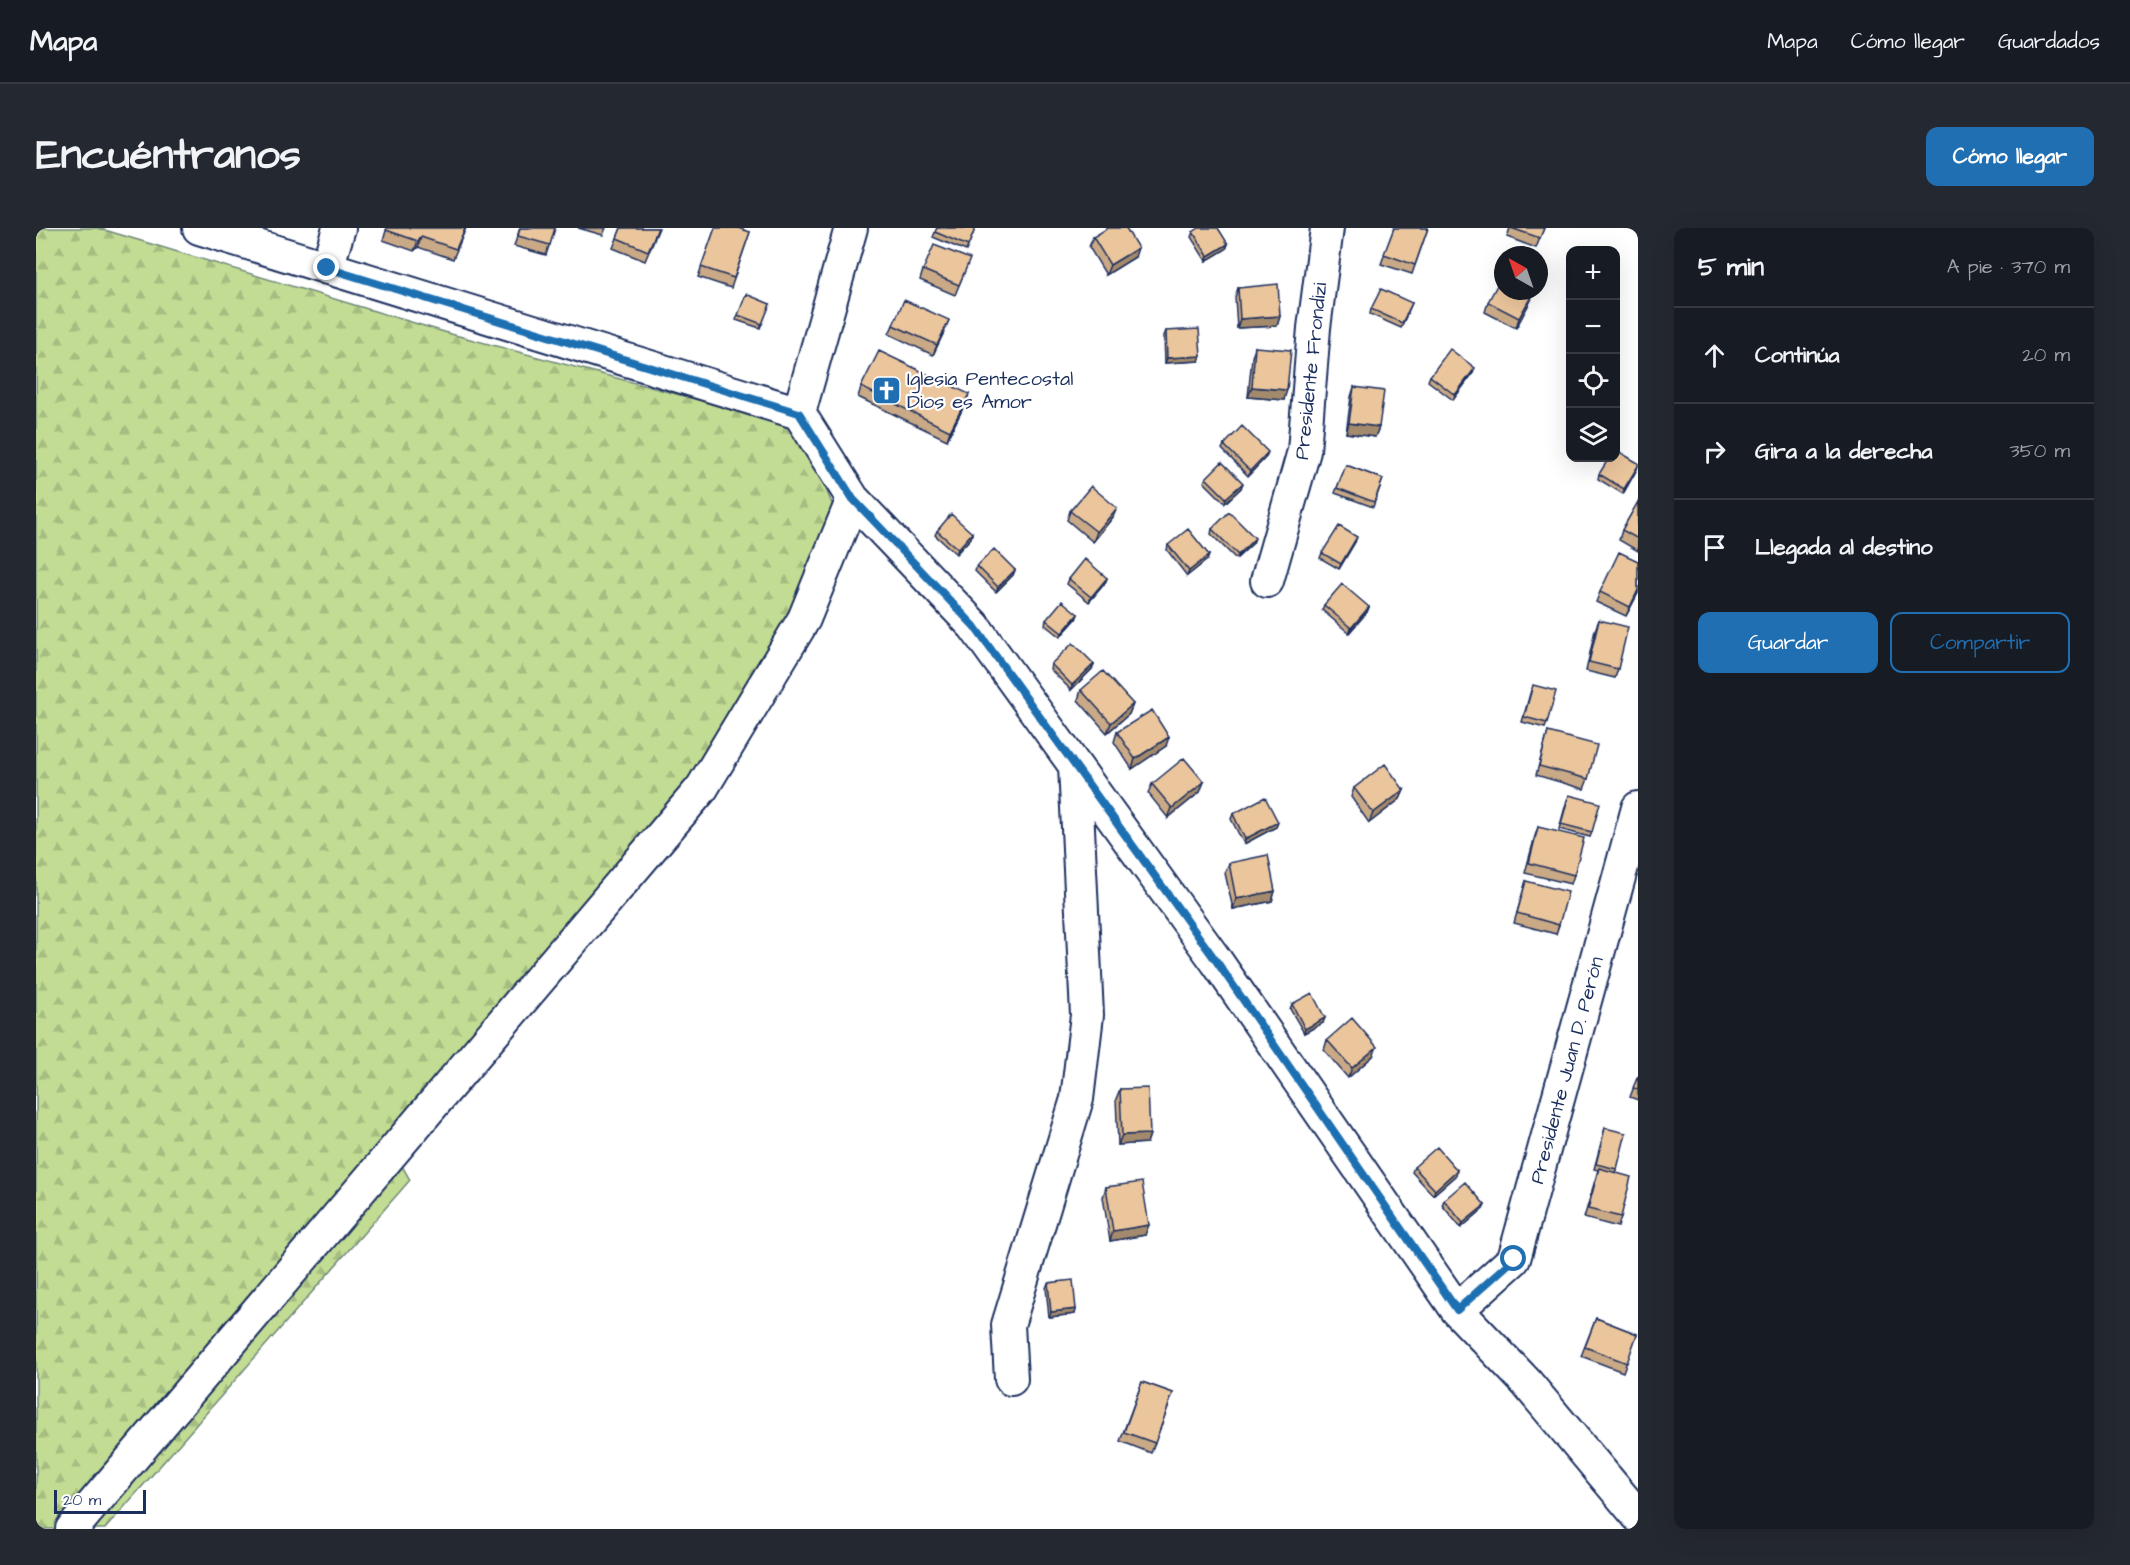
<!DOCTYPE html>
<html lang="es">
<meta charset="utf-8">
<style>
body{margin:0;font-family:"Architects Daughter",sans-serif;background:#242831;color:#f1f3f6}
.controls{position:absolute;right:18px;top:18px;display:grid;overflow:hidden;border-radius:12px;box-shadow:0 6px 24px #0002}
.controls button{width:54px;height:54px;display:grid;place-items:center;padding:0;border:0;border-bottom:2px solid #363941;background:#171b24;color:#f1f3f6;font:30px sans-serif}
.compass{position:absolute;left:1458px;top:18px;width:54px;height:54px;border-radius:50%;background:#171b24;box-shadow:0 6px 24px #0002;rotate:320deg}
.scale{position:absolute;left:18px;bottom:15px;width:92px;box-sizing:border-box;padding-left:6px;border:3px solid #1b2f5e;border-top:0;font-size:16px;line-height:21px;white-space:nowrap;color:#1b2f5e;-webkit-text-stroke:4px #fff;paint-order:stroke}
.stop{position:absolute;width:18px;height:18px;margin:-14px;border:4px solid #1f6fb2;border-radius:50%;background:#fff}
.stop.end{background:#1f6fb2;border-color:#fff;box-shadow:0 2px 6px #0008}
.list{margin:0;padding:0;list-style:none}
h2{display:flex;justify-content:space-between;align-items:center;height:78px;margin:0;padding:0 24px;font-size:26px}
h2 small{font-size:20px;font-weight:400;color:#9ea1a6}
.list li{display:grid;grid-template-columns:39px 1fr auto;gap:18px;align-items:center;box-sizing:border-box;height:96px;padding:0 24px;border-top:2px solid #363941}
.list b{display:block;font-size:22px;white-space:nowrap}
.list em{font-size:20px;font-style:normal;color:#9ea1a6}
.actions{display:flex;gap:12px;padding:18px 24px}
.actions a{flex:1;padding:14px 0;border:2px solid #1f6fb2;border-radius:12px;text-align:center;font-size:21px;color:#1f6fb2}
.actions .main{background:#1f6fb2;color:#fff}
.icon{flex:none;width:33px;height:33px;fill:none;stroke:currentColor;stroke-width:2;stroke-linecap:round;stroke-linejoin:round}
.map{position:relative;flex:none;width:1602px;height:1301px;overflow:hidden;border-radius:12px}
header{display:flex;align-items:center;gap:36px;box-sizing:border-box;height:84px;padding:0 30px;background:#171b24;border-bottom:2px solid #363941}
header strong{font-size:28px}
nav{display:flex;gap:33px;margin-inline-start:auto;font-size:21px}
.intro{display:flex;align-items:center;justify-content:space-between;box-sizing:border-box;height:144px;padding:0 36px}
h1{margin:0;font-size:42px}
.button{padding:15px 27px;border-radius:12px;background:#1f6fb2;color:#fff;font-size:21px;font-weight:700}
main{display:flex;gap:36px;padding:0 36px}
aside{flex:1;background:#171b24;border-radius:12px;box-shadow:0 6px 24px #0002}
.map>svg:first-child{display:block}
</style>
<header>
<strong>Mapa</strong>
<nav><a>Mapa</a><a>Cómo llegar</a><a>Guardados</a></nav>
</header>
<div class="intro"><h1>Encuéntranos</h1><a class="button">Cómo llegar</a></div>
<main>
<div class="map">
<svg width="1602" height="1301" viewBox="0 0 1602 1301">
<defs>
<pattern id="forest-firs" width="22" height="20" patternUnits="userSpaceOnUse" patternTransform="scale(1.5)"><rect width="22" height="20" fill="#c2dc93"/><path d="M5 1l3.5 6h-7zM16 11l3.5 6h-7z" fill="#a6bd81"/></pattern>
</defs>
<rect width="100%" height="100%" fill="#fff"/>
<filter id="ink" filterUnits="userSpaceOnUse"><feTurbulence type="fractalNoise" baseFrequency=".0167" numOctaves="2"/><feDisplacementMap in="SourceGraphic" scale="12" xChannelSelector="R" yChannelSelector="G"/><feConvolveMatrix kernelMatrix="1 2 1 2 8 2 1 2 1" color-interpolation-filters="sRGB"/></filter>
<g filter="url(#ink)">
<path fill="url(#forest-firs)" stroke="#6e8678" stroke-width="1.5" d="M0,0H62L415,106L764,199L805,297L708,490L353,915L374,952L69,1301H0Z"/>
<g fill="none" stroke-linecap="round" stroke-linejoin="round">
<defs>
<path id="minor" d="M163,0L763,185L817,271L938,398L1181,734L1421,1082L1490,1154L1602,1288
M291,40L303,0
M763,185L815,0
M1231,353L1268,223L1278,100L1291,0
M1421,1082L1478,1031L1602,580
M975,1151L972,1097L1041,871L1051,787L1039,538
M36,1301L666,560L768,391L817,271"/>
</defs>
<use href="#minor" stroke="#1b2f5e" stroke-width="36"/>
<use href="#minor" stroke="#fff" stroke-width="32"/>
</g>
<path fill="#caa986" stroke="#1b2f5e" stroke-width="1.5" d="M351,0H430L417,31L382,19L378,23L347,12Z
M484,0H519L510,27L478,18Z
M542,0H570L567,7Z
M585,0H623L609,33L577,20Z
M679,0L714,4L695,60L662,49Z
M901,0L939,1L930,23L897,9Z
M1358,0H1392L1376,46L1345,36Z
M1474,0H1508L1500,20L1471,9Z
M1157,4L1192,16L1190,21L1170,33L1155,9Z
M1057,9L1099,29L1070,47L1053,19Z
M930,40L919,67L884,52L887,42Z
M1202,60L1244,88L1241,98L1201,100L1199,69Z
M1495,72L1480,100L1449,84L1452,74Z
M1376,75L1365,100L1334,86L1335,81Z
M734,76L724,100L700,92L702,87Z
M857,97L909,102L897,127L853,106Z
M1130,103L1163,133L1129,135L1128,108Z
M1219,119L1248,172L1212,169L1216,129Z
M1437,145L1417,172L1392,153L1394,148Z
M825,159L933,166L929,176L911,212L822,169Z
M1318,159L1343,199L1339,209L1310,205L1315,169Z
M1188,217L1230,229L1212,248L1186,221Z
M1602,235L1601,241L1587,266L1562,251L1563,246Z
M1310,237L1347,251L1337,279L1299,265Z
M1170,250L1205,260L1189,275L1168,254Z
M1602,274V323L1583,312L1586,302Z
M1034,283L1077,289L1057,314L1031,292Z
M1176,301L1217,315L1200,331L1175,306Z
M901,303L936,305L935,310L920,326L899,307Z
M1319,314L1303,341L1284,330L1286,325Z
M1132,317L1173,327L1171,332L1151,348L1131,322Z
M1602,333V365L1590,388L1560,374L1564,364Z
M941,338L979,342L977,347L960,364L939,343Z
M1071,350L1069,355L1053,374L1031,356L1033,351Z
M1288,377L1333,379L1331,384L1313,405L1286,382Z
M1042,386L1040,391L1024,409L1009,397L1010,392Z
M1563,392L1582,441L1579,450L1550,443L1559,402Z
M1015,436H1058L1056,441L1035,462L1014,441Z
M1045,462L1097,476L1093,486L1071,505L1042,472Z
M1495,462L1511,495L1509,500L1486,494Z
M1081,504L1130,518L1096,541L1078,514Z
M1512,504L1552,551L1548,561L1500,547Z
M1116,556L1164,564L1132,590L1112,565Z
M1318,560L1368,562L1364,571L1333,595L1315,569Z
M1531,572L1556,604L1554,609L1523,601Z
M1197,586L1242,594L1240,599L1208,616L1195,591Z
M1502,599L1538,647L1535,656L1489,645L1499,608Z
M1193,635L1239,663L1236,673L1197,681L1189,645Z
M1490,653L1523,697L1520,706L1478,695Z
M1256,776L1287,795L1268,805L1254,781Z
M1291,812L1337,828L1312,850L1288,822Z
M1602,848V872L1594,869Z
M1084,861L1114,906L1111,915L1082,917L1080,871Z
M1569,900L1581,941L1579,944L1585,989L1582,999L1548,990L1562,942L1558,941Z
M1378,939L1420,947L1397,967L1376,944Z
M1070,959L1109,1007L1074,1013L1067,969Z
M1408,972L1449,977L1447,981L1425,1000L1406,977Z
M1012,1055L1040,1081L1039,1086L1013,1089L1010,1060Z
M1560,1090L1601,1106L1587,1144L1545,1128Z
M1106,1154L1137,1165L1115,1225L1084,1213Z"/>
<path fill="#a48a6d" stroke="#1b2f5e" stroke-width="1.5" d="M385,9L382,19L378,23L382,13Z
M1192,16L1190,21L1170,33L1172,28Z
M1102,20L1099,29L1070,47L1074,37Z
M1498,63L1495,72L1480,100L1483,90Z
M1244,88L1241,98L1201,100L1204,91Z
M913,92L909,102L897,127L901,117Z
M1165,128L1163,133L1129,135L1131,130Z
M1439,140L1437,145L1417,172L1419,167Z
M1216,159L1251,162L1248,172L1212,169Z
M933,166L929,176L911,212L914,203Z
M1313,195L1343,199L1339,209L1310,205Z
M1232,224L1230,229L1212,248L1214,243Z
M1602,238L1601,241L1587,266L1588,261Z
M1207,255L1205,260L1189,275L1190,270Z
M1081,280L1077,289L1057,314L1061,304Z
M936,305L935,310L920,326L922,321Z
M1321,309L1319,314L1303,341L1305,336Z
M1219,310L1217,315L1200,331L1202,327Z
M1173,327L1171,332L1151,348L1153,343Z
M979,342L977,347L960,364L962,359Z
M1071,350L1069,355L1053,374L1055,369Z
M1602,362V365L1590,388L1594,379Z
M1333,379L1331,384L1313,405L1315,400Z
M1042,386L1040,391L1024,409L1026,405Z
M1058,436L1056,441L1035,462L1036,457Z
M1097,476L1093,486L1071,505L1075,495Z
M1133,509L1130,518L1096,541L1099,531Z
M1168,554L1164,564L1132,590L1136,580Z
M1368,562L1364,571L1333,595L1337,585Z
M1242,594L1240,599L1208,616L1209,611Z
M1239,663L1236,673L1197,681L1200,671Z
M1289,790L1287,795L1268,805L1269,801Z
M1341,819L1337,828L1312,850L1316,840Z
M1114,906L1111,915L1082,917L1086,907Z
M1421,942L1420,947L1397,967L1399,962Z
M1449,977L1447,981L1425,1000L1427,995Z
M1113,997L1109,1007L1074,1013L1077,1003Z
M1040,1081L1039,1086L1013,1089L1015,1084Z"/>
<path fill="#ebc59c" stroke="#1b2f5e" stroke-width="1.5" d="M351,0H429L420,21L385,9L382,13L350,2Z
M484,0H519L514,17L482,8Z
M585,0H622L612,23L581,10Z
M679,0H702L714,4L698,50L665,39Z
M901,0H937L939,1L932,18L899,4Z
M1072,0H1090L1102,20L1074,37L1057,9Z
M1163,0H1182L1192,16L1172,28L1157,4Z
M1358,0H1392L1379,37L1348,26Z
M1475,0H1508L1504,10Z
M898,17L934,31L923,57L887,42Z
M1467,46V63H1498L1483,90L1452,74Z
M1242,56L1244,88L1204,91L1202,60Z
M1345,61L1376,75L1366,95L1335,81Z
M710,66L734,76L726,96L702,87Z
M868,72L913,92L901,117L857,97Z
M1163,101L1165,128L1131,130L1130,103Z
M1219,119L1255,122L1251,162L1216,159Z
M1414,121L1439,140L1419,167L1394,148Z
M843,123L933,166L914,203L825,159Z
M1318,159L1348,163L1343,199L1313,195Z
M1206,198L1232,224L1214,243L1188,217Z
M1580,222L1602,235V238L1588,261L1563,246L1573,230H1580Z
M1186,234L1207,255L1190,270L1170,250Z
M1310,237L1347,251L1338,274L1301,260Z
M1055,258L1081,280L1061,304L1034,283Z
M1602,274V311L1586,302Z
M1193,284L1219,310L1202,327L1176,301Z
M915,286L936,305L922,321L901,303Z
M1303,298L1321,309L1305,336L1286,325Z
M1152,301L1173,327L1153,343L1132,317Z
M958,321L979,342L962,359L941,338Z
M1583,324L1602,333V362L1594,379L1564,364Z
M1049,331L1071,350L1055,369L1033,351Z
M1306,356L1333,379L1315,400L1288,377Z
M1026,373L1042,386L1026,405L1010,392Z
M1563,392L1592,399L1582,441L1553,434Z
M1037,415L1058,436L1036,457L1015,436Z
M1067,443L1097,476L1075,495L1045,462Z
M1497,457L1520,463L1511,495L1488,489Z
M1116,482L1133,509L1099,531L1081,504Z
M1512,504L1561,517L1552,551L1503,538Z
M1148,530L1168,554L1136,580L1116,556Z
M1349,536L1368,562L1337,585L1318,560Z
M1533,567L1564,575L1556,604L1525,596Z
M1229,569L1242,594L1209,611L1197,586Z
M1502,599L1548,610L1538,647L1493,635Z
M1232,627L1239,663L1200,671L1193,635Z
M1490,653L1532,664L1523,697L1481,685Z
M1276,765L1289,790L1269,801L1256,776Z
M1316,790L1341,819L1316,840L1291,812Z
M1602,848V861L1597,860Z
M1112,860L1114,906L1086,907L1084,861Z
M1569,900L1590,905L1581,941L1560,936Z
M1401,919L1421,942L1399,962L1378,939Z
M1563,940L1595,949L1585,989L1552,981Z
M1106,954L1113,997L1077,1003L1070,959Z
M1429,954L1449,977L1427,995L1408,972Z
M1037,1052L1040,1081L1015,1084L1012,1055Z
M1560,1090L1601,1106L1591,1135L1549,1119Z
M1106,1154L1137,1165L1119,1215L1088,1204Z"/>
</g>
<g fill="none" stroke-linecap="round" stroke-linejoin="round" filter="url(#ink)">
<path stroke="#1f6fb2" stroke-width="8" d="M291,40L763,185L817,271L938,398L1181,734L1421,1082L1478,1031"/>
</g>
<defs>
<symbol id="church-square" viewBox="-11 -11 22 22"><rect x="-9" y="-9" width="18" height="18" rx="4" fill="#1f6fb2" stroke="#fff"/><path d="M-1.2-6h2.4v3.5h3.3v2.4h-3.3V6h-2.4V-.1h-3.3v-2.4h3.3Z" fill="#fff"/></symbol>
</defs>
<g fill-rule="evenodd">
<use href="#church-square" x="834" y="146" width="33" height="33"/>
</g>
<g text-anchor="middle" stroke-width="4.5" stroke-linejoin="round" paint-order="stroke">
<g font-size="20" fill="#1b2f5e" stroke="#fff">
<text transform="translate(1274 143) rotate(-84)" y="7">Presidente Frondizi</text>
<text transform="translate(1530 842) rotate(-75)" y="7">Presidente Juan D. Perón</text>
</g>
<g font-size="20" fill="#1b2f5e" stroke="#fff" text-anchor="start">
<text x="871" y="157">Iglesia Pentecostal<tspan x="871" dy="23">Dios es Amor</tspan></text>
</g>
</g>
</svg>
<div class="controls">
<button>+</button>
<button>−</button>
<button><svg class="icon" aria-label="locate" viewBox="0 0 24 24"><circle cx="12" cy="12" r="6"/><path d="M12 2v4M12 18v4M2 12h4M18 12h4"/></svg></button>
<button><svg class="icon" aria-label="layers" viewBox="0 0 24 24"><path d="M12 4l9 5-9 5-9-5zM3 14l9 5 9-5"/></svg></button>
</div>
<svg class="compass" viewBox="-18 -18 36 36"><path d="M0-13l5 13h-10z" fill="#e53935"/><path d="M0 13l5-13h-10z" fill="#9ea1a6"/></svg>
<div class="scale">20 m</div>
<div class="stop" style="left:1478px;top:1031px"></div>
<div class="stop end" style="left:291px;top:40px"></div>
</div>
<aside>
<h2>5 min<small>A pie · 370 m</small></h2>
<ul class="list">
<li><svg class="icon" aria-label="ahead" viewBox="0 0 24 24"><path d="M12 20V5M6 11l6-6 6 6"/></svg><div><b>Continúa</b></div><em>20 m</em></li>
<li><svg class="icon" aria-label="right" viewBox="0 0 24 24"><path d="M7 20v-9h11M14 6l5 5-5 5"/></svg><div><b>Gira a la derecha</b></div><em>350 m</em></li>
<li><svg class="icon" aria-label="arrive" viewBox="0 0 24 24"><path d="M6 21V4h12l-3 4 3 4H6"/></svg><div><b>Llegada al destino</b></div></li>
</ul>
<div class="actions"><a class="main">Guardar</a><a>Compartir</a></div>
</aside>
</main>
